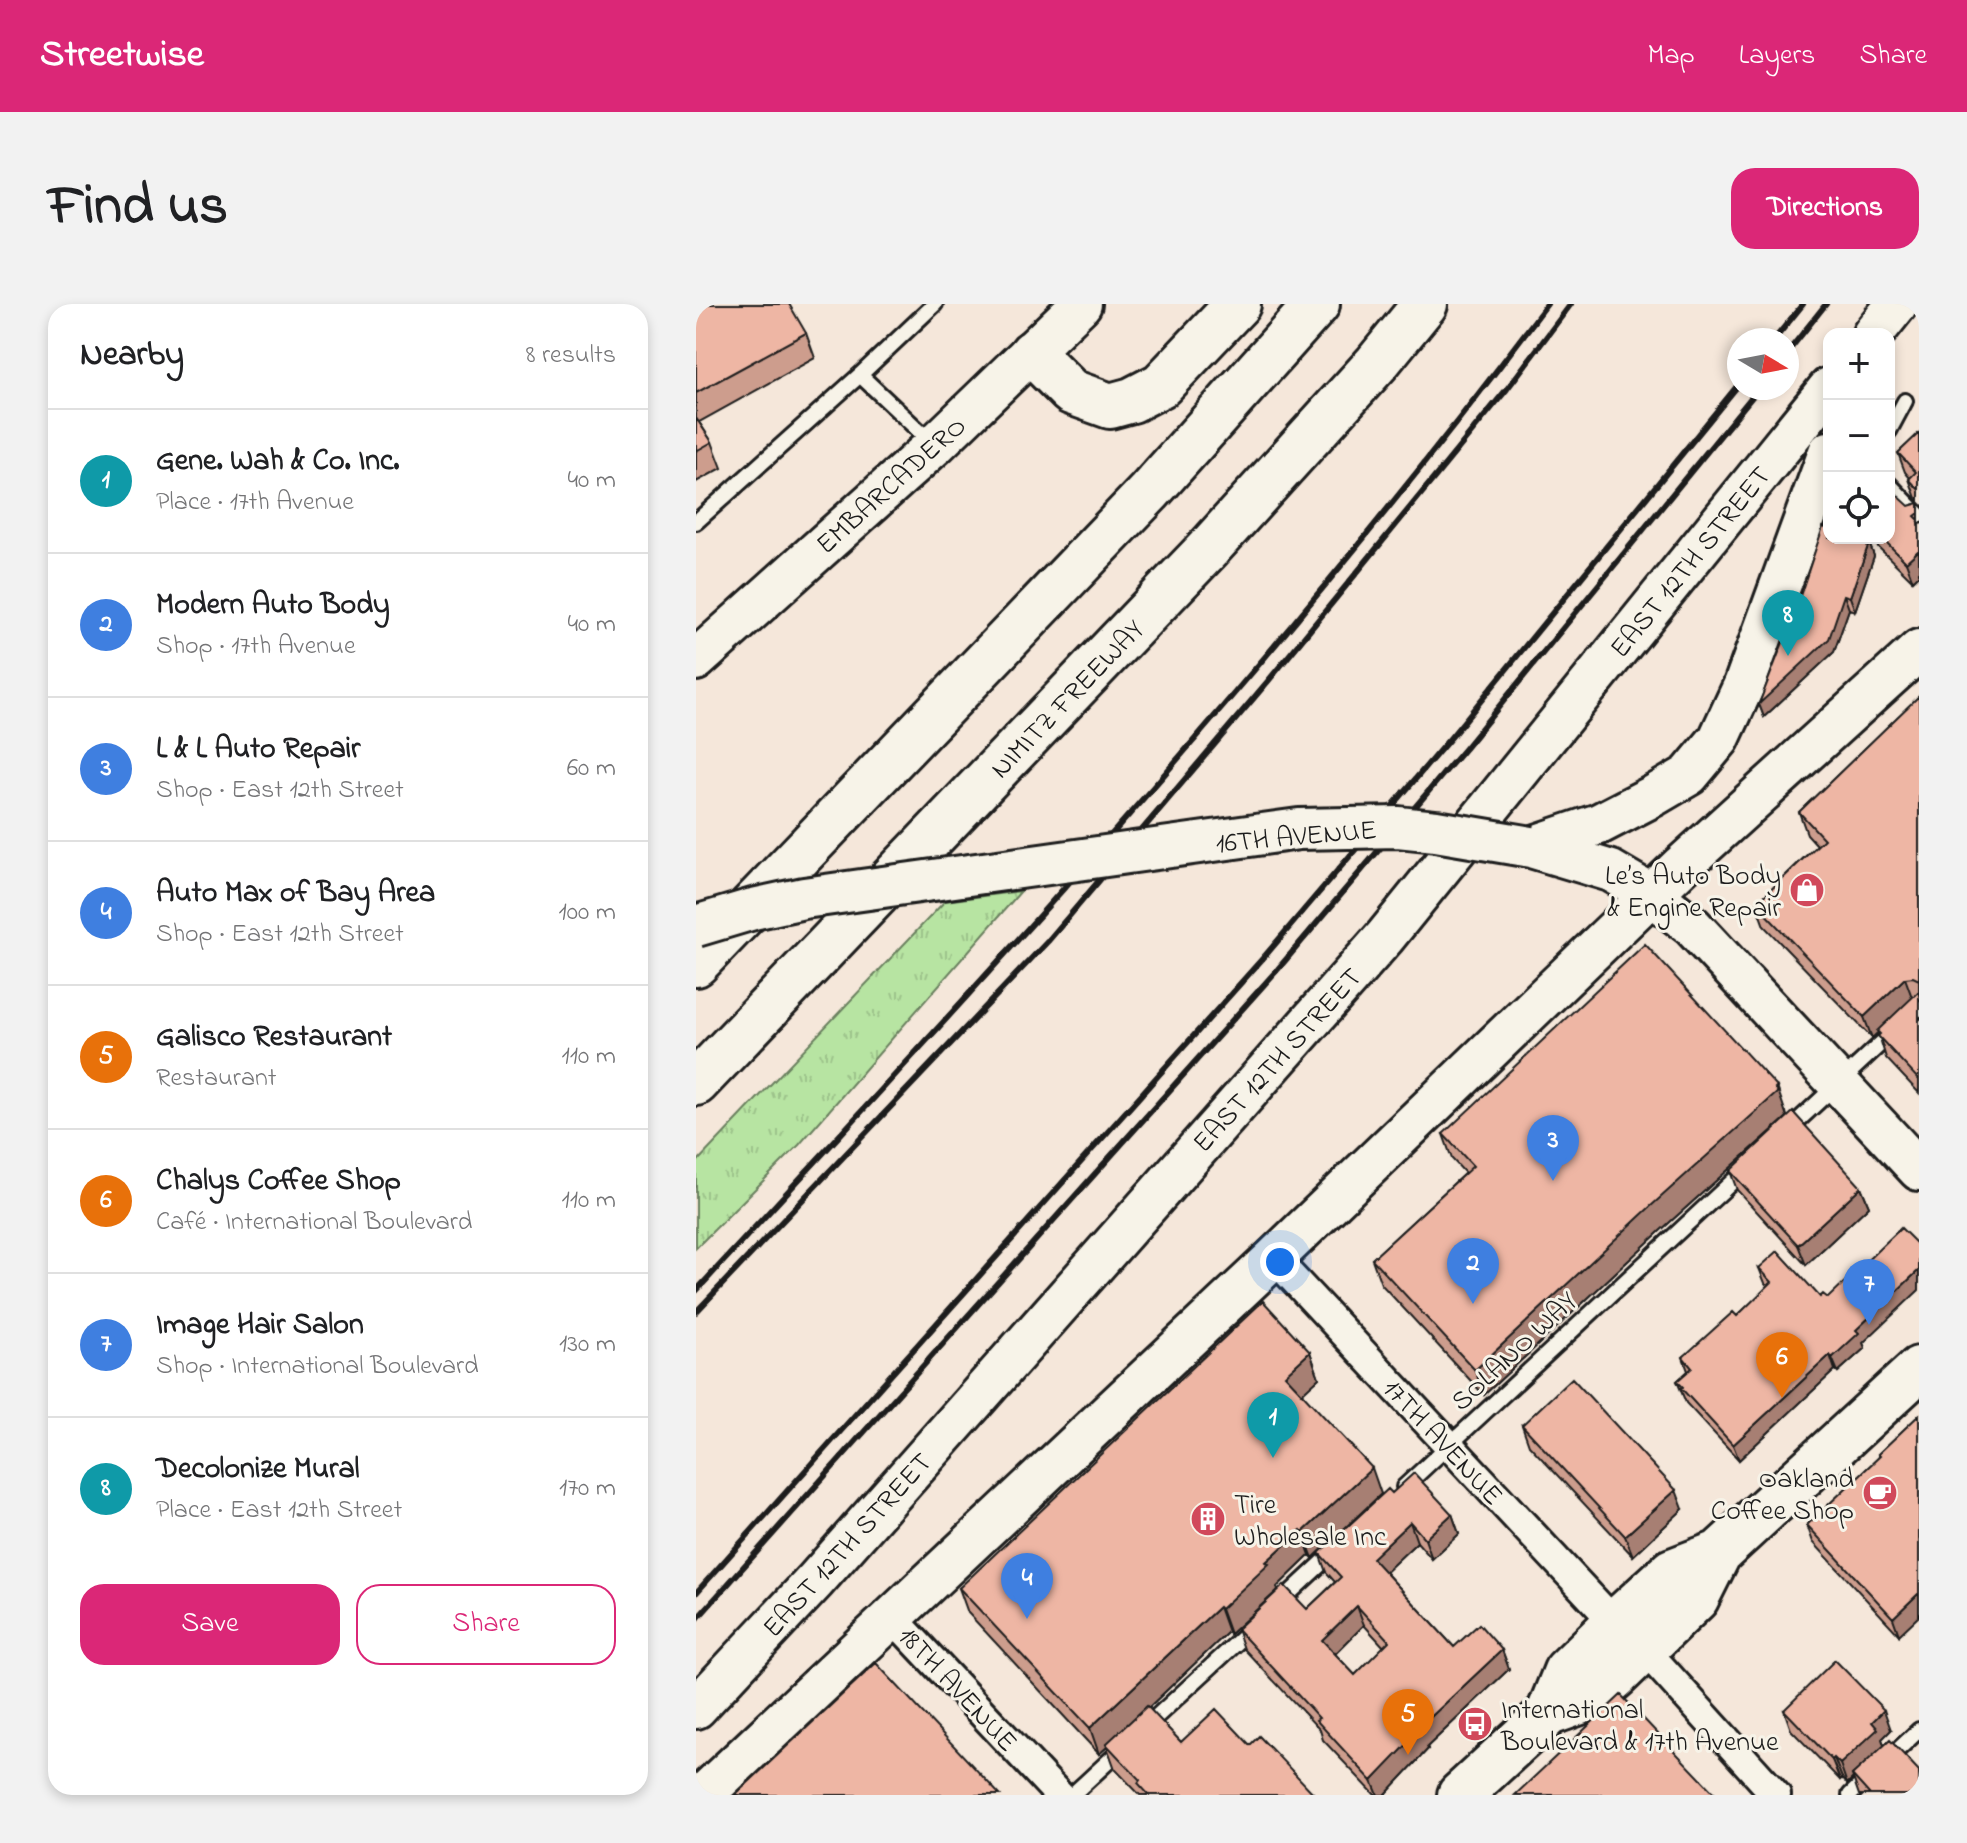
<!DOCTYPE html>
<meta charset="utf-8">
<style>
body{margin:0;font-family:"Indie Flower",sans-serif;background:#f2f2f2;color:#202124}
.controls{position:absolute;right:24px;top:24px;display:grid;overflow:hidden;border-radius:16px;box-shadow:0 4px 12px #0003}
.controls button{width:72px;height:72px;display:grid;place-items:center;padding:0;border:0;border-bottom:2px solid #e0e0e0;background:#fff;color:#202124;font:40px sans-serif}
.compass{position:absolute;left:1031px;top:24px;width:72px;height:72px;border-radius:50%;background:#fff;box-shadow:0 4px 12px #0003;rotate:100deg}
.you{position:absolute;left:584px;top:958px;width:28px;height:28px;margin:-20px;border:6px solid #fff;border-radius:50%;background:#1a73e8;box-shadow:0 0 0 12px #1a73e833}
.badge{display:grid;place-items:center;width:52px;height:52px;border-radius:50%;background:#db2777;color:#fff;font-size:26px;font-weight:700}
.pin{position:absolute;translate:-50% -66px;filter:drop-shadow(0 2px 4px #0008)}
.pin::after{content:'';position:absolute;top:42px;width:28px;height:24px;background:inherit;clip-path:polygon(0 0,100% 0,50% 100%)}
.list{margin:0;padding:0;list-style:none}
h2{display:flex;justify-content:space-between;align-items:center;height:104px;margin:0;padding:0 32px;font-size:34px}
h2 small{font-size:26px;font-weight:400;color:#757577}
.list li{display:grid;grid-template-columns:52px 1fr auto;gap:24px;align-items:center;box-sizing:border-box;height:144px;padding:0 32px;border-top:2px solid #e0e0e0}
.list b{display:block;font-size:30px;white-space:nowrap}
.list p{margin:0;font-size:26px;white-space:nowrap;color:#757577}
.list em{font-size:26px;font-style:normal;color:#757577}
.actions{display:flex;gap:16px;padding:24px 32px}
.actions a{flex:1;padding:18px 0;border:2px solid #db2777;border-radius:24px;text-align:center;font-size:28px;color:#db2777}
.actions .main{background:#db2777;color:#fff}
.icon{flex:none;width:44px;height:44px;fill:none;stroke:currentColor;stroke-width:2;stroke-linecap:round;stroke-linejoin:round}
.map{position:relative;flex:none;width:1223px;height:1491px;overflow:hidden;border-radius:24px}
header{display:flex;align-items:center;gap:48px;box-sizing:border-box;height:112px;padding:0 40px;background:#db2777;color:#fff}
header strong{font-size:38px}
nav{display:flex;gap:44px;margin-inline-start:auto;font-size:28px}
.intro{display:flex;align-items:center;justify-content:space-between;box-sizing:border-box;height:192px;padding:0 48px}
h1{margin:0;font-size:56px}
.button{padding:20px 36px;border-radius:24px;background:#db2777;color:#fff;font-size:28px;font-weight:700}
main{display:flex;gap:48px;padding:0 48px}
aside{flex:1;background:#fff;border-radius:24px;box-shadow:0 4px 12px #0003}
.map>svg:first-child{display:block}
</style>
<header>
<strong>Streetwise</strong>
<nav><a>Map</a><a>Layers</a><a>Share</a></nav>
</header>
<div class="intro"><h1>Find us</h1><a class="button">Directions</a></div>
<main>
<aside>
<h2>Nearby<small>8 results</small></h2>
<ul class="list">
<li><span class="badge" style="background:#0f9aa8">1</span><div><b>Gene. Wah &amp; Co. Inc.</b><p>Place · 17th Avenue</p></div><em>40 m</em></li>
<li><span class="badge" style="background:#3f7fe0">2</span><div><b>Modern Auto Body</b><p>Shop · 17th Avenue</p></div><em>40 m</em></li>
<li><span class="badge" style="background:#3f7fe0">3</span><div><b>L &amp; L Auto Repair</b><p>Shop · East 12th Street</p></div><em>60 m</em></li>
<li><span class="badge" style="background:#3f7fe0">4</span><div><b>Auto Max of Bay Area</b><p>Shop · East 12th Street</p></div><em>100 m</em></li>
<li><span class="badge" style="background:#e8710a">5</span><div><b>Galisco Restaurant</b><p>Restaurant</p></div><em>110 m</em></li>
<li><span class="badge" style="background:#e8710a">6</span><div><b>Chalys Coffee Shop</b><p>Café · International Boulevard</p></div><em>110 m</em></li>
<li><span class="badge" style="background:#3f7fe0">7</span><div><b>Image Hair Salon</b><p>Shop · International Boulevard</p></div><em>130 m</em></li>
<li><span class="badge" style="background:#0f9aa8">8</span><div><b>Decolonize Mural</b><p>Place · East 12th Street</p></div><em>170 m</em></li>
</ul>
<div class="actions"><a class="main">Save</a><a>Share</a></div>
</aside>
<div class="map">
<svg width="1223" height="1491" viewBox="0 0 1223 1491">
<defs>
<pattern id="grass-tufts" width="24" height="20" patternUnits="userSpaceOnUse" patternTransform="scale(2)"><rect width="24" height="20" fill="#b7e4a2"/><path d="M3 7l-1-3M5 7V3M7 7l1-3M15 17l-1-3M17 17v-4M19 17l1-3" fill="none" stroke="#9dc38b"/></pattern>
</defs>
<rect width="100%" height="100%" fill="#f5e7da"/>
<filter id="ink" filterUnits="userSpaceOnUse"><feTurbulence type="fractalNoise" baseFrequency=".0125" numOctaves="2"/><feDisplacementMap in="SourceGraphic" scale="16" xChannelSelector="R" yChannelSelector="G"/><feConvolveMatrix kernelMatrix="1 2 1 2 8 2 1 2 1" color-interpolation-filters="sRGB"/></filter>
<g filter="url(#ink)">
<path fill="url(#grass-tufts)" stroke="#6a805f" stroke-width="2" d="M325,587L103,841L0,944V859L249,597Z"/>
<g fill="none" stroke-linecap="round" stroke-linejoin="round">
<defs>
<path id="lane" d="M164,71L238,141
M1193,127L1209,97
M1193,180L1223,211
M0,218L164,71L239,0
M1092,826L1223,704
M708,1183L1050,865
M582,1300L640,1246
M447,1425L558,1323
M1191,1456L1223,1426
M376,1491L429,1442
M1154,1491L1173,1473"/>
<path id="street" d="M578,954L919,1319
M196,1313L363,1491
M948,1345L1080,1491"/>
<path id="secondary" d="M1177,30L1201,0
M0,356L238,142L385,0
M835,543L903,520L959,491L993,471L1023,435L1048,381L1133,148
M835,543L915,567L956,591L996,622L1223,866
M0,1404L119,1277L689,633L1133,84
M7,1491L578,954L986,561L1223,346"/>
<path id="primary" d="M853,1409L870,1367L919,1319L976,1267L1023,1249
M764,1491L853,1409L895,1394L920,1372L1000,1295L1023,1249L1223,1065"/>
<path id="highway" d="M336,49L375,88L414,102L436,96L465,81L542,0
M0,660L453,188L621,0
M0,779L513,244L681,59L729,0"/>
</defs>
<use href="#lane" stroke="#1c1c1c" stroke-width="20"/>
<use href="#street" stroke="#1c1c1c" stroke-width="34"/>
<use href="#secondary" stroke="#1c1c1c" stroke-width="46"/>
<use href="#primary" stroke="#1c1c1c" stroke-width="50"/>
<use href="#highway" stroke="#1c1c1c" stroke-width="50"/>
<use href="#lane" stroke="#f7f3e8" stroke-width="14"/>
<use href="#street" stroke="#f7f3e8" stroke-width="28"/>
<use href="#secondary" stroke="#f7f3e8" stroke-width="40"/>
<use href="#primary" stroke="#f7f3e8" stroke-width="44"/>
<use href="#highway" stroke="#f7f3e8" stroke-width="44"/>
<path stroke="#1c1c1c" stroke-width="6" d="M1078,36L1107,0
M1091,49L1130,0
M0,987C295,668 591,348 851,0
M0,1008L352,637L573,376L811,85L875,0
M0,1289L568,653L756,432L1043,80
M0,1316L582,665L770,443L1063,84"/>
<defs>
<path id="secondary-bridge" d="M0,622L57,605L108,594L603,525L702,523L740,527L835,543"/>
</defs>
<use href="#secondary-bridge" stroke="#1c1c1c" stroke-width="46" stroke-linecap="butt"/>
<use href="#secondary-bridge" stroke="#f7f3e8" stroke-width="40"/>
</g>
<path fill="#cd9d8d" stroke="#1c1c1c" stroke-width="2" fill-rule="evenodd" d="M0,0L110,29L119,54L3,118L16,138L26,164L0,178Z
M1223,129V197L1220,194L1213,175L1214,174L1209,168L1202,149Z
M1223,199V271L1217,277L1177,238L1176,234H1193L1213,202Z
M1173,239L1178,252L1159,307L1153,305L1138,348L1068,413L1063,400Z
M1223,392V789L1190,754L1182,728L1176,734L1068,622L1060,600L1121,541L1111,530L1103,508Z
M1090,808L1091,813L964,927L788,1091L685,980L676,955L769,869L756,855L747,830Z
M1034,867L1165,883L1173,902L1110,961L1041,886Z
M1063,964L1167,1039L1169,1044L1142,1068L1139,1066L1043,1156L990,1099L981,1077L992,1067L987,1053L1041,1012L1072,983L1069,979Z
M614,1048L623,1074L606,1089L685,1190L617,1254L614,1251L581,1283L582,1286L534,1330L532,1328L452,1404L485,1438L554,1441L619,1491H444L419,1465L411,1443L403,1450L272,1309L263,1284Z
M1223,1111L1203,1331L1117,1238L1111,1221L1183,1153L1182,1150Z
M826,1121L987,1205L937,1252L833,1141Z
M696,1189L756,1210L763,1230L736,1255L721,1238L689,1268L758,1343L806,1346L813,1365L731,1443L732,1445L689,1491H679L627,1436L624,1426L548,1345L541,1325L611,1305L639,1278L630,1268L623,1249ZM668,1321L688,1343L659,1371L639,1350Z
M1088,1406L1195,1426L1186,1435L1188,1441L1223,1491H1163L1157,1474L1151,1480L1146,1474L1144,1476L1095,1426Z"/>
<path fill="#a77f73" stroke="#1c1c1c" stroke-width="2" d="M1173,239L1178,252L1159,307L1154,293Z
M1223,246V271L1217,277L1210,258Z
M1148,291L1153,305L1138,348L1068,413L1063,400Z
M1209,674L1217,696L1176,734L1168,713Z
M1081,783L1091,813L964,927L788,1091L779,1066Z
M1165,883L1173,902L1110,961L1102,941Z
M1223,966V986L1167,1039L1169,1044L1142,1068L1136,1054L1160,1026Z
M614,1048L623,1074L598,1097L589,1071Z
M1134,1051L1139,1066L1043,1156L1037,1141Z
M676,1164L685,1190L617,1254L607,1228Z
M980,1186L987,1205L937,1252L929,1232Z
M756,1210L763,1230L736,1255L729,1235Z
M714,1218L721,1238L684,1273L676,1254Z
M605,1226L614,1251L581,1283L582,1286L534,1330L525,1305L570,1258Z
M1223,1289V1312L1203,1331L1197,1314Z
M661,1302L668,1321L633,1356L626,1336Z
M523,1303L532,1328L412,1442L410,1440L411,1443L403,1450L394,1424Z
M806,1346L813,1365L731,1443L732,1445L689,1491H682L676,1477L723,1424Z
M1188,1406L1195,1426L1186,1435L1189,1444L1156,1471L1157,1474L1151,1480L1144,1460L1176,1418Z
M1138,1454L1146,1474L1144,1476L1136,1456Z"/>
<path fill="#eeb6a4" stroke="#1c1c1c" stroke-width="2" fill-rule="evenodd" d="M0,0H93L110,29L0,89Z
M0,114L16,138L0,147Z
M1223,129V186L1213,175L1220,168L1202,149Z
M1199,189L1213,202L1223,199V209L1219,212L1223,216L1222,221L1223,222V246L1210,258L1186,234H1193V196Z
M1127,223L1133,225V234H1159L1173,239L1154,293L1148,291L1133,335L1063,400L1098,310Z
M1223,392V676L1217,673L1209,674L1168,713L1060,600L1128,535L1103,508Z
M949,640L1081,783L1079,785L1082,788L955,902L779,1066L676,955L777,862L747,830Z
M1223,687V776L1182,732L1184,730L1181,727Z
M1097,808L1165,883L1102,941L1034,867Z
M1205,924L1223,942V966L1160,1026L1163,1029L1136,1054L1134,1051L1037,1141L985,1084L987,1083L981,1077L996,1064L987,1053L1037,1008L1041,1012L1076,978L1063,964L1082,947L1124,993L1127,990L1132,994Z
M567,997L614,1048L589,1071L676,1164L607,1228L605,1226L570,1258L573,1260L525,1305L523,1303L394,1424L263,1284Z
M876,1074L980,1186L929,1232L826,1121Z
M1223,1111V1289L1197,1314L1111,1221L1184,1152L1182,1150Z
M718,1169L756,1210L729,1235L714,1218L676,1254L758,1343L783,1320L806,1346L723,1424L725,1426L676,1477L620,1416L623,1414L541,1325L588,1281L611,1305L645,1273L623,1249L692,1185L696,1189ZM661,1302L693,1337L659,1371L626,1336Z
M1139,1356L1188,1406L1176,1418L1182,1425L1144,1460L1138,1454L1136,1456L1088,1406Z
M180,1359L304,1491H39Z
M925,1391L1020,1491H819Z
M451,1402L485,1438L520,1405L554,1441L563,1432L619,1491H453L442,1479L444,1476L410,1440Z
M1194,1436L1223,1467V1491H1174L1156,1471Z"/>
</g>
<defs>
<symbol id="shop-disc" viewBox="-11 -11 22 22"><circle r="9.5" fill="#d1495b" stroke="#f7f3e8"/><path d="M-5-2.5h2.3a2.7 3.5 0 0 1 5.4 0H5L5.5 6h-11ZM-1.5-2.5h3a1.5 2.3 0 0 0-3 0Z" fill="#fff"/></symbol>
<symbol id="cafe-disc" viewBox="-11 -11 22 22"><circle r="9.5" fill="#d1495b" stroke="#f7f3e8"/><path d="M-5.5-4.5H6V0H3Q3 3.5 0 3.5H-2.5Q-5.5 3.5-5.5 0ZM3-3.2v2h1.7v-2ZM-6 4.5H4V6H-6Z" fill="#fff"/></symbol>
<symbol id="building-disc" viewBox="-11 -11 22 22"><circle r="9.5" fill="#d1495b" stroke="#f7f3e8"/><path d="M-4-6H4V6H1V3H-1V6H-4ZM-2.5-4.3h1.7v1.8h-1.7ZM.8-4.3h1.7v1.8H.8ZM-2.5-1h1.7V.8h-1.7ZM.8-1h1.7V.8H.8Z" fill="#fff"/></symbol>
<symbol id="bus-disc" viewBox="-11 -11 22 22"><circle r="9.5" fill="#d1495b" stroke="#f7f3e8"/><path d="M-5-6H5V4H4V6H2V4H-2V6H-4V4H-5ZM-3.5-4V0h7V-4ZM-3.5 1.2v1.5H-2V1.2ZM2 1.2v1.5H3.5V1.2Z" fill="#fff"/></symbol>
</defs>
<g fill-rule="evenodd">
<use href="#shop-disc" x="1091" y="566" width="40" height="40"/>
<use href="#cafe-disc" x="1164" y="1169" width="40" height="40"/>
<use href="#building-disc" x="492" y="1195" width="40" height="40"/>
<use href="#bus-disc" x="759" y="1400" width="40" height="40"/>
</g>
<g text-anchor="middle" stroke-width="6" stroke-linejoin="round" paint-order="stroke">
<g font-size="28" fill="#1c1c1c" stroke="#f7f3e8">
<text transform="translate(194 180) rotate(-42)" y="10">EMBARCADERO</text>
<text transform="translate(993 257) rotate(-51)" y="10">EAST 12TH STREET</text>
<text transform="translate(370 394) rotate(-46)" y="10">NIMITZ FREEWAY</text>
<text transform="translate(600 531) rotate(-5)" y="10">16TH AVENUE</text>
<text transform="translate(580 755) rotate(-48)" y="10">EAST 12TH STREET</text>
<text transform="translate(817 1046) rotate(-43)" y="10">SOLANO WAY</text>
<text transform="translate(748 1137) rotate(47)" y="10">17TH AVENUE</text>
<text transform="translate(150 1240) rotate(-48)" y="10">EAST 12TH STREET</text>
<text transform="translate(263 1384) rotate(47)" y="10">18TH AVENUE</text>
</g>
<g font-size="28" fill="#1c1c1c" stroke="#f7f3e8" text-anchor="end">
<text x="1085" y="580">Le’s Auto Body<tspan x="1085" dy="32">&amp; Engine Repair</tspan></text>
<text x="1158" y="1183">Oakland<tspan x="1158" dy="32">Coffee Shop</tspan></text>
<text x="538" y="1209" text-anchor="start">Tire<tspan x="538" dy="32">Wholesale Inc</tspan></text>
<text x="805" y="1414" text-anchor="start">International<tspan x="805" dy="32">Boulevard &amp; 17th Avenue</tspan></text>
</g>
</g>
</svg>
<div class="controls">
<button>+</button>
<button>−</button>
<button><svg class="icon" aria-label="locate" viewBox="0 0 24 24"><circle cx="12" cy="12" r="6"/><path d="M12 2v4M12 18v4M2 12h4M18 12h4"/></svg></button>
</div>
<svg class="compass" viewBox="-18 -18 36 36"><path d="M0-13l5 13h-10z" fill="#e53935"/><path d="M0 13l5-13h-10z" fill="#757577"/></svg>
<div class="you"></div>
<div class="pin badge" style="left:577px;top:1154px;background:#0f9aa8">1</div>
<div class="pin badge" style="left:777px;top:1000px;background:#3f7fe0">2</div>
<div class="pin badge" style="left:857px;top:877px;background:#3f7fe0">3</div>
<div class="pin badge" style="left:331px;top:1315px;background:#3f7fe0">4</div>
<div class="pin badge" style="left:712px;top:1451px;background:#e8710a">5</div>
<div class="pin badge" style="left:1086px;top:1094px;background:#e8710a">6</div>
<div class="pin badge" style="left:1173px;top:1021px;background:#3f7fe0">7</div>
<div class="pin badge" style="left:1092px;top:352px;background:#0f9aa8">8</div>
</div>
</main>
